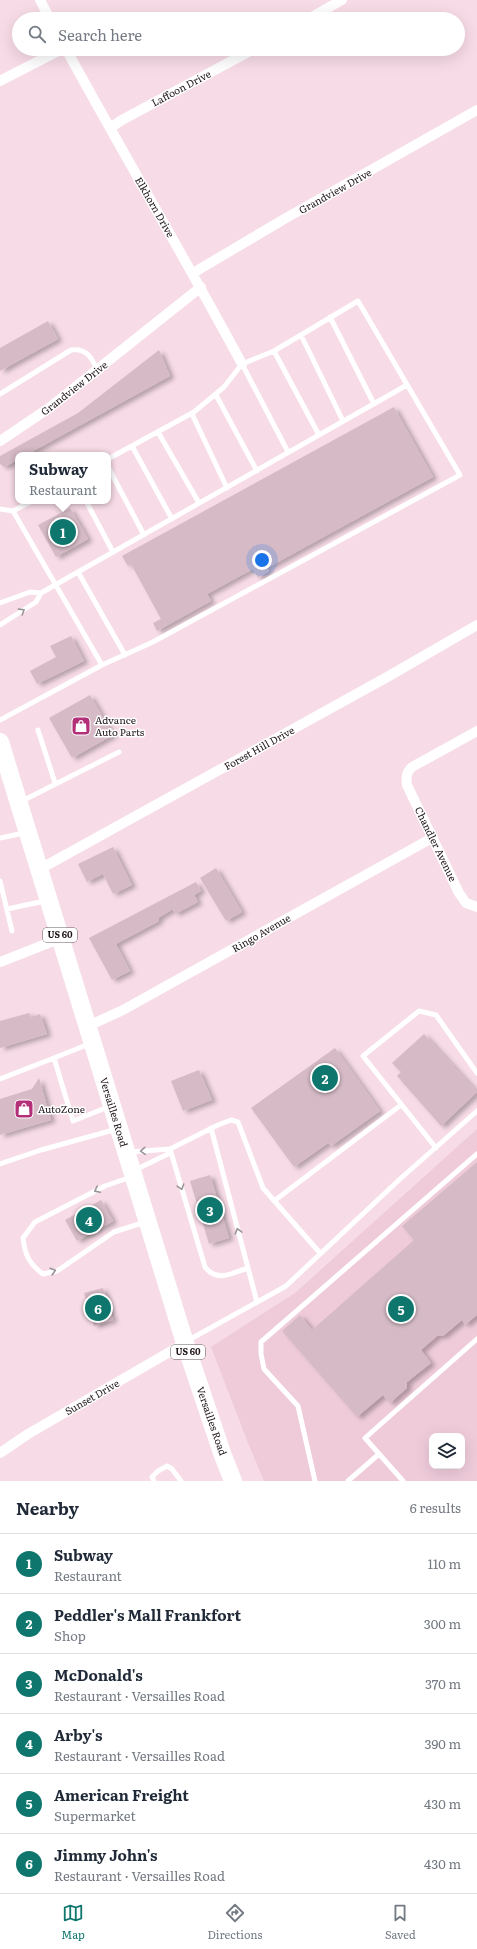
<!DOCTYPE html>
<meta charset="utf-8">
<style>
body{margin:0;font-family:Literata,serif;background:#f2f2f3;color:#1f2937}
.controls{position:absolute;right:12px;bottom:12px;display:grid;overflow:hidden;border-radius:8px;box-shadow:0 4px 16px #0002}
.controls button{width:36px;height:36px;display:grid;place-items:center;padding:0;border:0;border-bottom:1px solid #e0e1e3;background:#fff;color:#1f2937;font:20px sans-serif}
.you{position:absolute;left:262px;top:560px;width:14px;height:14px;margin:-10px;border:3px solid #fff;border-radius:50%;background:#1a73e8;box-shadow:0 0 0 6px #1a73e833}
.badge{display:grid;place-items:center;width:26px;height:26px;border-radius:50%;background:#0f766e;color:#fff;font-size:13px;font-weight:700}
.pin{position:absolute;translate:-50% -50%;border:2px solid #fff;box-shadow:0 1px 4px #0006}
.popup{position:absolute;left:15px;top:452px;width:96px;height:52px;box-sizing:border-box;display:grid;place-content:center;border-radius:8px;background:#fff;filter:drop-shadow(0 1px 3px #0005);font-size:13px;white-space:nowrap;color:#747a83}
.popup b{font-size:15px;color:#1f2937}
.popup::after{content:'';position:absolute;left:50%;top:100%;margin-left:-8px;border:8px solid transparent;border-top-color:#fff}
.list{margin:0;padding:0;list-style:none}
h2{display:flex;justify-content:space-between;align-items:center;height:52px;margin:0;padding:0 16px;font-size:17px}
h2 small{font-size:13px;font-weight:400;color:#747a83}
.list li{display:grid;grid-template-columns:26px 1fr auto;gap:12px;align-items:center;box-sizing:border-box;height:60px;padding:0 16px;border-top:1px solid #e0e1e3}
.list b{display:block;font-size:15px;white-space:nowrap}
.list p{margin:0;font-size:13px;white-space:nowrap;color:#747a83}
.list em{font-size:13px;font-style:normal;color:#747a83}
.icon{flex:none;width:22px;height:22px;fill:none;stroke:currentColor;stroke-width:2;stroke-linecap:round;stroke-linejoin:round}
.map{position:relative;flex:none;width:477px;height:1481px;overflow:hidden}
.search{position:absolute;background:#fff;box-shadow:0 4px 16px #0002;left:12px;right:12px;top:12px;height:44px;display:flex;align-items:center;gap:10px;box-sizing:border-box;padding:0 14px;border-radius:22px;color:#747a83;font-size:15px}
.sheet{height:412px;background:#fff}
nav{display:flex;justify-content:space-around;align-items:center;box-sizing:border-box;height:56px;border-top:1px solid #e0e1e3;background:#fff;font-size:11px;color:#747a83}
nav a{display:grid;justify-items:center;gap:2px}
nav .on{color:#0f766e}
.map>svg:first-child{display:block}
</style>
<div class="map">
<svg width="477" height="1481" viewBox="0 0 477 1481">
<defs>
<filter id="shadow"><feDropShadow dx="4.5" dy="2.5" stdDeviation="2" flood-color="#0004"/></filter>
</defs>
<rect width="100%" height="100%" fill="#f7dbe6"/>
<path fill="#efcbda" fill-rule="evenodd" d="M477,1129V1481H264L248,1443L211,1347L295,1293ZM432,1436H462V1466H432Z"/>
<path fill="#d6bbc6" filter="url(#shadow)" d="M48,321L58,339L0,371V348Z
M159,350L170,376L26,455H18V460L4,467L0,464V456L78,413Z
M394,407L433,477L267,568L269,571L258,578L253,569L207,594L211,601L157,631L153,623L161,619L131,564L128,566L122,556Z
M70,508L88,539L56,557L38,525Z
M71,636L84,661L37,684L30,671L56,657L50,646Z
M90,695L113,735L72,758L49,718Z
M113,847L132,885L113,894L103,874L87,882L78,864Z
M216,868L242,912L226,921L200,878Z
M196,882L201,891L194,895L198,902L175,914L173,909L158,918L159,921L116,944L130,971L112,980L89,938Z
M29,1013L31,1017L40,1014L47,1034L0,1048V1021Z
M424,1034L477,1092L441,1126L397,1076L401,1072L392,1063Z
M335,1048L380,1111L331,1146L328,1143L294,1167L251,1108Z
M199,1070L212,1100L183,1111L171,1081Z
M39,1078L51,1120L0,1135V1099L32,1089Z
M477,1162V1315L465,1325L462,1320L443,1336H437L421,1350L431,1363L407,1382V1388L390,1403L383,1395L357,1417L282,1331L300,1315L312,1330L414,1240L402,1226Z
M210,1175L229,1238L209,1244L190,1181Z
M101,1200L113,1221L77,1241L65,1220Z
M103,1288L113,1320L94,1326L84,1293Z"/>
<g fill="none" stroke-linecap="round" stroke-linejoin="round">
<path stroke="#fff" stroke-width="5" d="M330,317L374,404
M301,335L343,421
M274,351L319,435
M242,364L288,452
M0,394L71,350C87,348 92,358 97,370
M216,395L257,471
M192,414L227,488
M158,432L199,503
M132,446L172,519
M108,467L144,535
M86,501L113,552
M0,509L13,511L102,665L0,720
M13,511L32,501
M78,572L125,655
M0,603L30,592L41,593
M0,625L36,602L41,593L407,385
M102,665L153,642L460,475L358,301L274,351L242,364L224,387L194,412L108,459
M38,730L55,783
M22,801L119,752
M0,838L24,833
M0,881L12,931
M7,909L45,901
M89,1044L54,1058L73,1121L108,1107
M0,1079L54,1058
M211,1128L257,1302
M436,1148L363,1056L419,1011L436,1015L477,1073
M170,1149L205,1267C217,1283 232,1273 248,1268
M130,1152L170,1149L218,1125L231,1120L238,1122L263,1188L320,1253
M0,1164L41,1150L117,1129
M135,1170L168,1154L170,1149
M131,1177L105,1186L35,1222L23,1238C25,1255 29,1264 43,1274L57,1271L114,1232L145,1222
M274,1201L401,1105
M187,1341L286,1286L400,1179L477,1111
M154,1481L152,1477L158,1471L167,1466L172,1469L181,1481
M315,1481L298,1406L264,1369L261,1354V1342L477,1154
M348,1481L379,1454
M403,1481L365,1438L477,1339"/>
<path stroke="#fff" stroke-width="10" d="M40,0L50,19
M308,19L342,0
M66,49C124,155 185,258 242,364
M0,81L62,49
M110,128L122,120L254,49
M193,273L286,218L477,110
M0,441L49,408L201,287
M477,731L412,767C406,773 406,777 407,785L459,893L466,903L477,907
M40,869L389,676L477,625
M0,962L61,938
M88,1026L123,1010L432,838
M0,1453L28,1434L185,1343"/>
<path stroke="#fff" stroke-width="18" d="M0,742L185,1343L222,1453L233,1481"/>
</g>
<defs><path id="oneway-chevron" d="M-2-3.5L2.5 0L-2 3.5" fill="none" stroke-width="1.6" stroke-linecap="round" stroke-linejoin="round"/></defs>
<g stroke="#9a9698">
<use href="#oneway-chevron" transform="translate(22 611) rotate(-32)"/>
<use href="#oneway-chevron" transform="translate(143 1151) rotate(176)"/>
<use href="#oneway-chevron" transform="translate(181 1187) rotate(73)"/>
<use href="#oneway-chevron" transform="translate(97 1190) rotate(153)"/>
<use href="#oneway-chevron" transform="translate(238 1231) rotate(-105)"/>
<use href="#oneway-chevron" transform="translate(53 1271) rotate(-17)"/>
</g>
<defs>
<symbol id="shop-square" viewBox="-11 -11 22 22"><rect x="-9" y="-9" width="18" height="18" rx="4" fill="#b32f77" stroke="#fff"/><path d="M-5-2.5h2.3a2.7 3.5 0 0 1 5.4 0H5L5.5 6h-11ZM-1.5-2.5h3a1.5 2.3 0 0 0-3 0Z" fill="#fff"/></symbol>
</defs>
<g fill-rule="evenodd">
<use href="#shop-square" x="70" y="715" width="22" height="22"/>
<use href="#shop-square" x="13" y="1098" width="22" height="22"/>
</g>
<g text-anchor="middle" stroke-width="3" stroke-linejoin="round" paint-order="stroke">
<g fill="#fff" stroke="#625b5e" stroke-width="1">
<rect x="43" y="928" width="34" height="14" rx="3"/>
<rect x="171" y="1345" width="34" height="14" rx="3"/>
</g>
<g font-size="9" font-weight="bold" fill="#1f1519">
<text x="60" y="938">US 60</text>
<text x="188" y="1355">US 60</text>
</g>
<g font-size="10" fill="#1f1519" stroke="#fff">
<text transform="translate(181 88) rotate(-28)" y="4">Laffoon Drive</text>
<text transform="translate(335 191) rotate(-29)" y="4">Grandview Drive</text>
<text transform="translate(155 207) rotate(60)" y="4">Elkhorn Drive</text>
<text transform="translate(74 388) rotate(-38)" y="4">Grandview Drive</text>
<text transform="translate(259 748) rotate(-29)" y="4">Forest Hill Drive</text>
<text transform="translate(436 844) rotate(64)" y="4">Chandler Avenue</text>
<text transform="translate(261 933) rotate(-30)" y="4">Ringo Avenue</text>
<text transform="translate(114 1112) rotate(73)" y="4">Versailles Road</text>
<text transform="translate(92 1397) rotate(-30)" y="4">Sunset Drive</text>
<text transform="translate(212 1421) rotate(71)" y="4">Versailles Road</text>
</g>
<g font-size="10" fill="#1f1519" stroke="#fff" text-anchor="start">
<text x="95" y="724">Advance<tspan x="95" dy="12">Auto Parts</tspan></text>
<text x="38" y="1113">AutoZone</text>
</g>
</g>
</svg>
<div class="controls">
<button><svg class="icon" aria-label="layers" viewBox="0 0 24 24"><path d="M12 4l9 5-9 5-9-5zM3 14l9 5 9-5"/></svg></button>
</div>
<div class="you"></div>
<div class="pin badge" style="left:63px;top:532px">1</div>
<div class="popup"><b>Subway</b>Restaurant</div>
<div class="pin badge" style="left:325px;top:1078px">2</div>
<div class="pin badge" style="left:210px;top:1210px">3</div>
<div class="pin badge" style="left:89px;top:1220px">4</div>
<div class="pin badge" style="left:401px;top:1309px">5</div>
<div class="pin badge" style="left:98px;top:1308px">6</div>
<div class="search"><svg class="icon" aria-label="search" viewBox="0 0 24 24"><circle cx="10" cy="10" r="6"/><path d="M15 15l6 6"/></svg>Search here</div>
</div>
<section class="sheet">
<h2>Nearby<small>6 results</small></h2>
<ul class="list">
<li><span class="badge">1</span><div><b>Subway</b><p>Restaurant</p></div><em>110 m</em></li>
<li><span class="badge">2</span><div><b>Peddler's Mall Frankfort</b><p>Shop</p></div><em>300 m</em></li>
<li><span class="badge">3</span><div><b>McDonald's</b><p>Restaurant · Versailles Road</p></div><em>370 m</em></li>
<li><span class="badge">4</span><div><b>Arby's</b><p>Restaurant · Versailles Road</p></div><em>390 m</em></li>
<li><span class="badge">5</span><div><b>American Freight</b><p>Supermarket</p></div><em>430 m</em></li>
<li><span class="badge">6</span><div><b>Jimmy John's</b><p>Restaurant · Versailles Road</p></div><em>430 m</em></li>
</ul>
</section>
<nav>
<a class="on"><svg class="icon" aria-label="map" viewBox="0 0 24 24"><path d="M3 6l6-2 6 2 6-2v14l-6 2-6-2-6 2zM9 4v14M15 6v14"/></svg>Map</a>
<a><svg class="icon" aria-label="directions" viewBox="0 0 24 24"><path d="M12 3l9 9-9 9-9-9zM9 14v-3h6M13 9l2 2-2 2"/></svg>Directions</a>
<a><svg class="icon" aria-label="saved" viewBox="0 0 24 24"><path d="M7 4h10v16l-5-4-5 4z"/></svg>Saved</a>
</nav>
